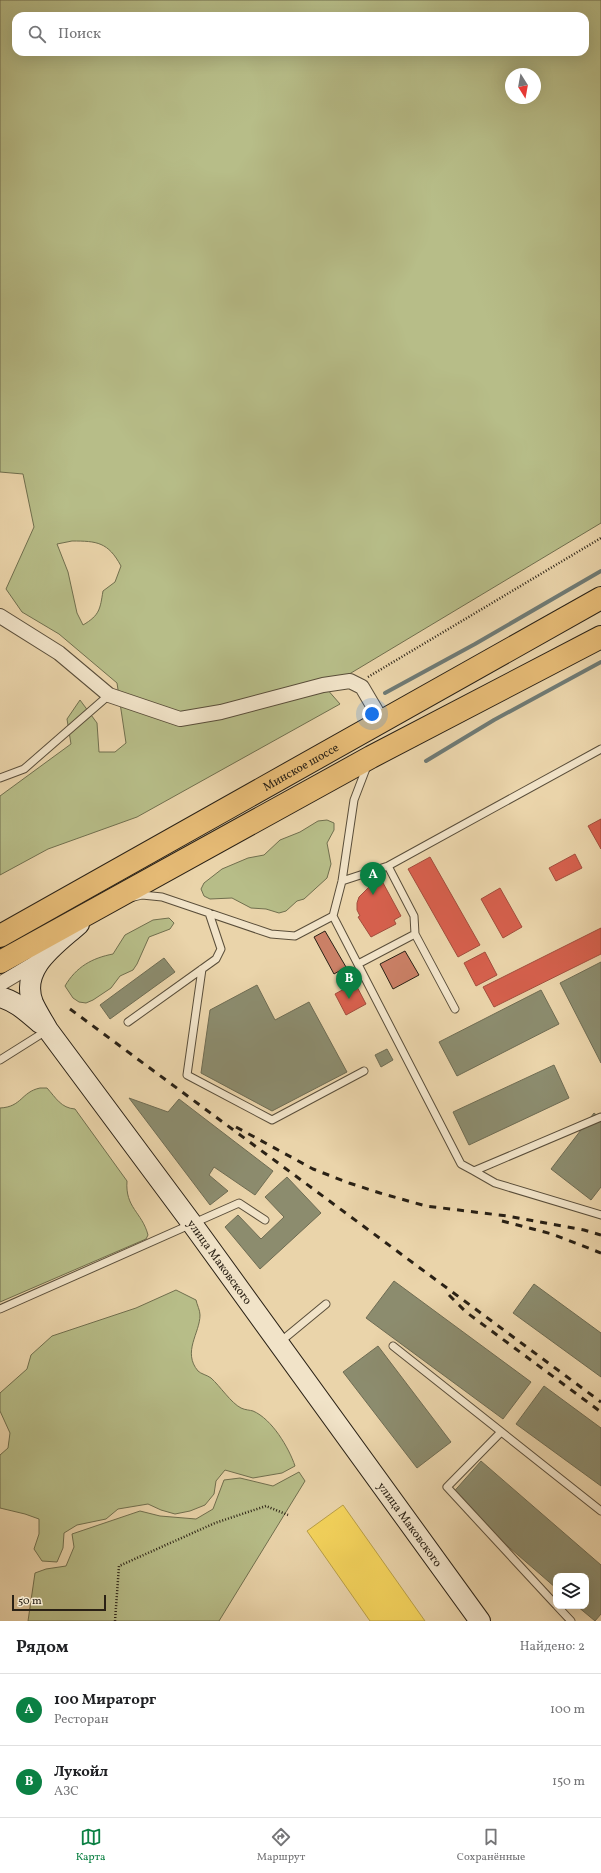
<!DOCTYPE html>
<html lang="ru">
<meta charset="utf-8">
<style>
body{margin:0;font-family:Vollkorn,serif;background:#f6f6f6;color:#202124}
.controls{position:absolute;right:12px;bottom:12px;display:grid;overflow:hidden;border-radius:8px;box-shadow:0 4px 16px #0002}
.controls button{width:36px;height:36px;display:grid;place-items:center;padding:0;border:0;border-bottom:1px solid #e0e0e0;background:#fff;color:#202124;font:20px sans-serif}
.compass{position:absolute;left:505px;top:68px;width:36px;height:36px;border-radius:50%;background:#fff;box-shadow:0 4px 16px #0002;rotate:169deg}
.scale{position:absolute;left:12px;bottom:10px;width:94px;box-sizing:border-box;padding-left:4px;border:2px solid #2a2115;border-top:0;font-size:11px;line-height:14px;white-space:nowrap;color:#2a2115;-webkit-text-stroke:3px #f1e3c8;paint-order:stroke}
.you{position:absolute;left:372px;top:714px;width:14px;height:14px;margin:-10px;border:3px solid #fff;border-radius:50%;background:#1a73e8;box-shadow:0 0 0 6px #1a73e833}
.badge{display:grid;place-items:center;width:26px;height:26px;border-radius:50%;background:#0b8043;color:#fff;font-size:13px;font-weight:700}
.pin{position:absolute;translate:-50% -33px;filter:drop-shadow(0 1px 2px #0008)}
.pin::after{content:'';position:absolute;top:21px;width:14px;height:12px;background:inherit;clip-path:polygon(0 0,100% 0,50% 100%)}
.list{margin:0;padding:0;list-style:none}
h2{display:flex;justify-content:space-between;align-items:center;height:52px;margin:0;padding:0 16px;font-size:17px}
h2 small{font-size:13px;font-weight:400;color:#757577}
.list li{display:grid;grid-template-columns:26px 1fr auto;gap:12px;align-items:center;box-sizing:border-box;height:72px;padding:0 16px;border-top:1px solid #e0e0e0}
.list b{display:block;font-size:15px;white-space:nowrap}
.list p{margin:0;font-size:13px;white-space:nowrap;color:#757577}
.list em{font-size:13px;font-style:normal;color:#757577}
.icon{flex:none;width:22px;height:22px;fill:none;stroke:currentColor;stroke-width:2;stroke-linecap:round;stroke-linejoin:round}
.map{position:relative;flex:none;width:601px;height:1621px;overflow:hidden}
.search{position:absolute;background:#fff;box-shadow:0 4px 16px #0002;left:12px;right:12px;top:12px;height:44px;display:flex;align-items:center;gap:10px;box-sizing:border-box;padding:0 14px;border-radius:12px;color:#757577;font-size:15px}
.sheet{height:196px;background:#fff}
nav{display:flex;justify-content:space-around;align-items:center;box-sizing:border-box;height:56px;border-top:1px solid #e0e0e0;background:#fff;font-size:11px;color:#757577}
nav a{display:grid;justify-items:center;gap:2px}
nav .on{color:#0b8043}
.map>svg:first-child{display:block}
</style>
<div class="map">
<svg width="601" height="1621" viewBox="0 0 601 1621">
<rect width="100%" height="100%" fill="#ead4aa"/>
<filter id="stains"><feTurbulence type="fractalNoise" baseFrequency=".005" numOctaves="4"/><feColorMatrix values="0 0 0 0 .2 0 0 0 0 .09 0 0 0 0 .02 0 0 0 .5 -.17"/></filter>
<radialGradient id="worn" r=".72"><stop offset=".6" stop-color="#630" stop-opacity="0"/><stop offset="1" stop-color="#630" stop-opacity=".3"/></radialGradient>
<path fill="#b7bd88" stroke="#706f4e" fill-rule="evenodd" d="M0,0H601V523L326,688L340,704L137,817L48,849L0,875V796L71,744L67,719L80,700L97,723L99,752H115L126,743L117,683L59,634L22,612L6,589L34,527L23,474L0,472ZM16,16H585V52H16ZM511,74H535V98H511ZM72,541C97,541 108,542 121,566L115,582L103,591C100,609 100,615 83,625L77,613L68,572L57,544Z
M327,820L334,823V830L327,843L331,864L327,878L304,899L297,901L286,911L279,913L266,909L251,908L232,898L210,899L204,896L201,889L204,883L222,869L248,858L264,855L280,840L300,832L318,821Z
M169,918L174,923L170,929L149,937L137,964L133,970L120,976L111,988L93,1000L86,1003L79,1002L73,998L65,986C76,967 92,958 113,954L125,935L153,920Z
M40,1088H47C56,1098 61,1108 75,1109L127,1181C125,1208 142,1212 148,1235L146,1239L0,1302V1108C22,1107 21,1092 40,1088Z
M176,1290L196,1300C197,1305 200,1310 200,1315C200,1333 182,1352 198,1371C201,1374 207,1375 211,1378C220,1386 231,1403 241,1408C245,1410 250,1410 253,1411C272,1419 289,1448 295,1466L282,1473L253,1478L225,1470L216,1481L214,1494L205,1505L190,1511L175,1514L161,1510L148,1504L118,1509L106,1519L77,1525L64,1533L63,1548L57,1562L42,1561L34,1549L39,1534V1519L25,1514L0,1508V1455L8,1448L10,1433L0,1411V1393L27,1369L31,1355L52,1336L136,1308Z
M299,1472L305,1481L219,1621H28L35,1573L46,1569L66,1566L74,1547L72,1534L140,1511L160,1516L196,1519L213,1509L224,1480L240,1478L273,1486Z"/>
<path fill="#f6d55c" stroke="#b99f47" d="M343,1505L425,1621H370L307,1531Z"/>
<path fill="#d6604d" stroke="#a24d3c" d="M601,819V849L588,826Z
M575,854L582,868L556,881L549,868Z
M430,857L480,945L458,957L408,869Z
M382,881L401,916L394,920L396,924L371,937L358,917L360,916L357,910V903L359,897L370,886V888Z
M500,888L522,927L503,938L481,899Z
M601,928V954L494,1007L483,987Z
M485,952L497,975L476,986L464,963Z
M355,983L366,1004L346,1015L335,994Z"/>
<path fill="#8c8c6e" stroke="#6f6c53" d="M164,958L175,972L110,1019L100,1005Z
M601,962V1063L560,983Z
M257,985L275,1020L309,1002L347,1072L272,1111L201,1073L210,1010Z
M541,990L559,1024L457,1076L439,1042Z
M387,1049L393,1060L381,1067L375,1055Z
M554,1065L569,1098L469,1145L453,1112Z
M129,1098L168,1112L179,1099L273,1171L255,1195L214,1167L209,1175L228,1191L210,1205Z
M594,1113L601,1119V1187L591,1200L551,1169Z
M287,1177L321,1213L260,1269L225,1227L238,1215L261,1239L284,1217L265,1197Z
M394,1281L531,1382L503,1419L366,1318Z
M534,1284L601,1333V1377L513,1313Z
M378,1346L451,1442L417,1468L343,1372Z
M544,1386L601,1428V1486L516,1424Z
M481,1461L601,1565V1614L595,1621L577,1606H586V1576H556V1588L450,1496Z"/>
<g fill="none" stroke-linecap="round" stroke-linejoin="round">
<path stroke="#6f7a74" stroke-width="4" d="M385,693L475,644L601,571
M426,761L494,720L601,662"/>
</g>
<path fill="#ca8066" stroke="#2a2115" d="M325,931L346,967L334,974L314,937Z
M405,951L419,975L393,989L380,964Z"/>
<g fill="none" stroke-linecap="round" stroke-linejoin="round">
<defs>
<path id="service" d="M0,778L24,769L109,695
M342,881L388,866L601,749
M134,897L142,895L162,897L271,934L295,936L333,916L342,881L354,800L367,766
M333,916L461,1164L474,1171L601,1117
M415,934L455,1009
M358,964L415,934L414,916L388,866
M202,969L187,1075L272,1120L364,1071
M128,1022L216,959L221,949L209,913
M0,1060L46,1031
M474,1171L495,1183L601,1215
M0,1309L239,1203L265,1220
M280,1342L326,1304
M393,1346L601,1511
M501,1432L447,1487L556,1605
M557,1606L571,1621"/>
<path id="minor" d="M0,616L59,653L109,695L180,719L221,712L323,685L350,681L362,687L382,721
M0,984L40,960"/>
<g id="secondary">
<path id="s1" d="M79,924C57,944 19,968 33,1003C37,1012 43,1021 48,1030L193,1225L480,1621"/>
<path d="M0,997C16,1001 28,1013 40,1023"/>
</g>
<g id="trunk">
<path id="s2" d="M0,936L601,598"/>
<path d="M0,962L371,757L601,637"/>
</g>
</defs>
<use href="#service" stroke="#5a4e3a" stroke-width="9"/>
<use href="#minor" stroke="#5a4e3a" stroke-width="16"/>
<use href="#secondary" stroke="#2a2115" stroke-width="22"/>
<use href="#trunk" stroke="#2a2115" stroke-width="24"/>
<path stroke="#2a2115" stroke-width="2.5" stroke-dasharray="1 2" stroke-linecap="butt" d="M368,677L601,538
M115,1621L119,1566L215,1523L266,1506L288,1515"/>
<use href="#service" stroke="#f1e3c8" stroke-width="7"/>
<use href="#minor" stroke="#f1e3c8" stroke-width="14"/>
<use href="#secondary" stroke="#f1e3c8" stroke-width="20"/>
<use href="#trunk" stroke="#e5ba75" stroke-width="22"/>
<path stroke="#2a2115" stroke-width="3" stroke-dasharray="7 7" stroke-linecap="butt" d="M70,1009L601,1402
M236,1127L313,1169L349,1183L380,1193L426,1206L507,1216L584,1230L601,1235
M502,1221L552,1234L601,1253
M449,1295L466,1312L601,1412"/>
</g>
<g text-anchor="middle" stroke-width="4" stroke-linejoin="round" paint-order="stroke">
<g font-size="12" fill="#2a2115" stroke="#f1e3c8">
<text dy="4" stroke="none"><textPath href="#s2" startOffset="345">Минское шоссе</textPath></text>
<text dy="4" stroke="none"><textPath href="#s1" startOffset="418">улица Маковского</textPath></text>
<text dy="4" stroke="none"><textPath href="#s1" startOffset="742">улица Маковского</textPath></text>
</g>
</g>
<rect width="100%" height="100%" filter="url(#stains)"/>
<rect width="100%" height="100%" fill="url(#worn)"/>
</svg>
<div class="controls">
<button><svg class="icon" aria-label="layers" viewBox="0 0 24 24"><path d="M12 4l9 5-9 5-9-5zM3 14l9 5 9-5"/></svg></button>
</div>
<svg class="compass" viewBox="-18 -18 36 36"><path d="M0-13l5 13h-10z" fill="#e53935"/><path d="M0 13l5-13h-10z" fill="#757577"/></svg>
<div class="scale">50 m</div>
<div class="you"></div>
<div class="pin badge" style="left:373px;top:895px">A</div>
<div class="pin badge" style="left:349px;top:999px">B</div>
<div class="search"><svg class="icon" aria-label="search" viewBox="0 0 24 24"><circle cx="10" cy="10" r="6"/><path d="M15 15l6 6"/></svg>Поиск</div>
</div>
<section class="sheet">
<h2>Рядом<small>Найдено: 2</small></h2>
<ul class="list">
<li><span class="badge">A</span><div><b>100 Мираторг</b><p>Ресторан</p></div><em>100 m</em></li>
<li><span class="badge">B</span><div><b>Лукойл</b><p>АЗС</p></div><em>150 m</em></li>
</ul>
</section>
<nav>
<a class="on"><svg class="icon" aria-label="map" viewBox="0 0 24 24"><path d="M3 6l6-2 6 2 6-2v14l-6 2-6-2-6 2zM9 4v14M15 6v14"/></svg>Карта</a>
<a><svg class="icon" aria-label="directions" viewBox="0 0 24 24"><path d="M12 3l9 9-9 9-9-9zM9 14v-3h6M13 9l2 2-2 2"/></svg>Маршрут</a>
<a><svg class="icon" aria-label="saved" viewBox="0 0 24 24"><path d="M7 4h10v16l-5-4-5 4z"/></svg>Сохранённые</a>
</nav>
